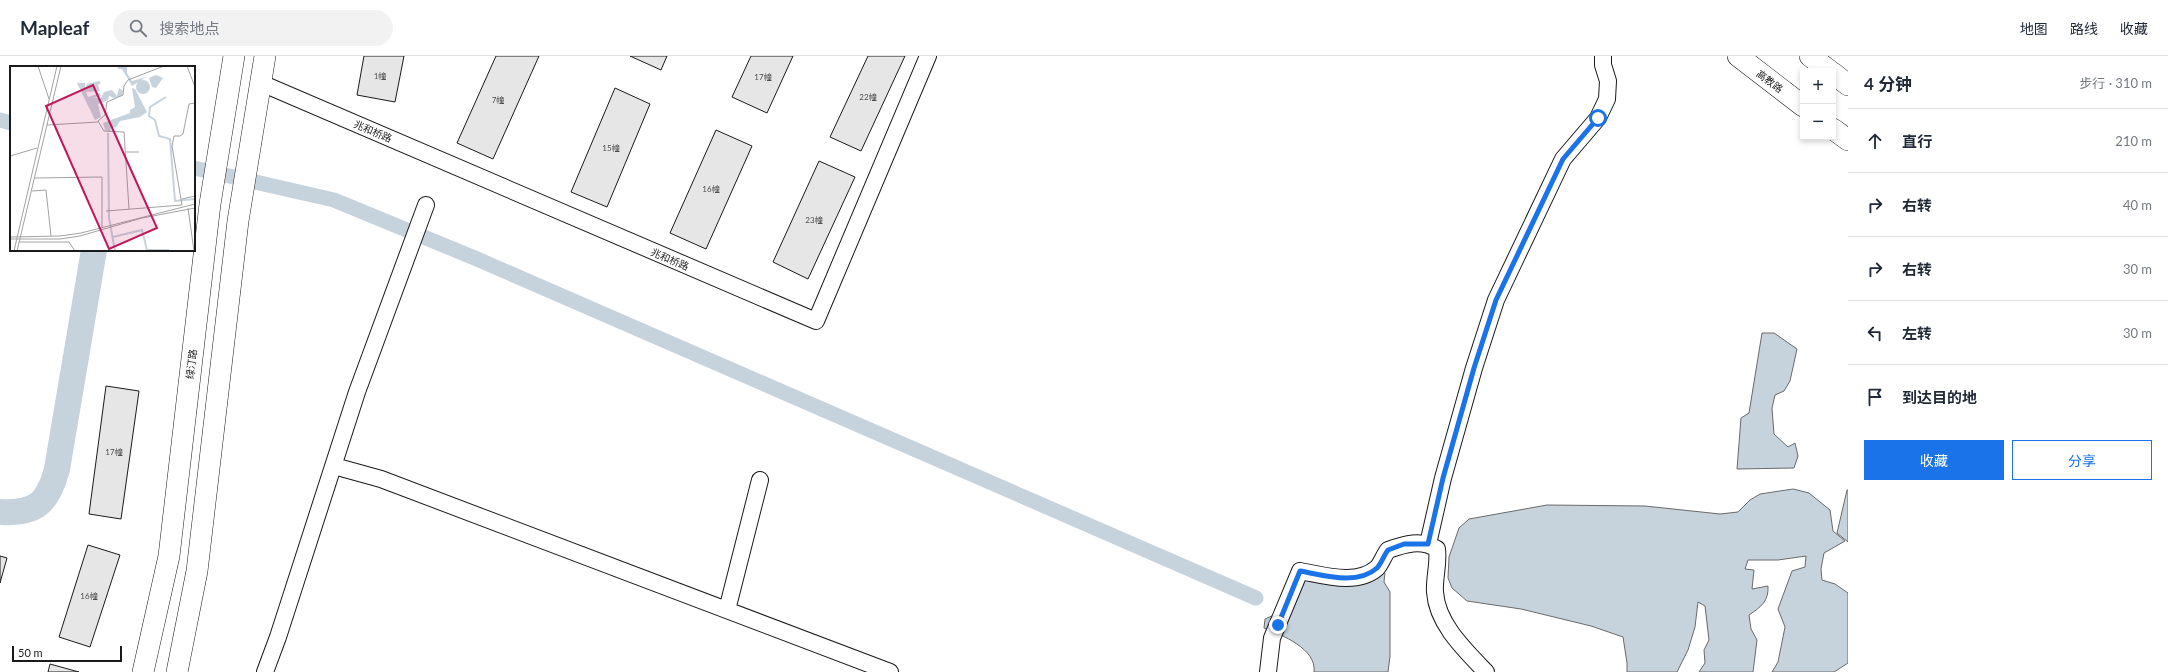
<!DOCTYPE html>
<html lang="zh">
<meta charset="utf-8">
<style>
body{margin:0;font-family:Lato,"Noto Sans SC",sans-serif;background:#f2f2f3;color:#1f2937}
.controls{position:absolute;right:12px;top:12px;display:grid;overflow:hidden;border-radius:0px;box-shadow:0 2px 6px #0003}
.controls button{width:36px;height:36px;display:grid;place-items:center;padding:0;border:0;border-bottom:1px solid #e0e1e3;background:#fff;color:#1f2937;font:20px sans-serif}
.scale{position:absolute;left:12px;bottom:10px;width:110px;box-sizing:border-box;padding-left:4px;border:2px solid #1a1a1a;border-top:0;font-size:11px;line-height:14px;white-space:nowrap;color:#1a1a1a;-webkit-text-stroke:3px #fff;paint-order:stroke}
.stop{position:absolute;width:12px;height:12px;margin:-9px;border:3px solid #1a73e8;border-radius:50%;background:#fff}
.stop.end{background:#1a73e8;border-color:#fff;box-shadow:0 1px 4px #0008}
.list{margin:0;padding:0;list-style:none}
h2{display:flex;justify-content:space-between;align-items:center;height:52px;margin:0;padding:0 16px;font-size:17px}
h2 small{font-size:13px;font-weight:400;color:#747a83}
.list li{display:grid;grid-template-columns:26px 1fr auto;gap:12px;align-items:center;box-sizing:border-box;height:64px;padding:0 16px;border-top:1px solid #e0e1e3}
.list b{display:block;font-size:15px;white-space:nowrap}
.list em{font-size:13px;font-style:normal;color:#747a83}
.actions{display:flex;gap:8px;padding:12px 16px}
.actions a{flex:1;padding:9px 0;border:1px solid #1a73e8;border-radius:0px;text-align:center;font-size:14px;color:#1a73e8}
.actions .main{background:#1a73e8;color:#fff}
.icon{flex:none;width:22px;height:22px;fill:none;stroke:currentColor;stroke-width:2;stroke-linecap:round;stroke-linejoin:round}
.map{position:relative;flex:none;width:1848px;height:616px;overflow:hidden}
header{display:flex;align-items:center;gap:24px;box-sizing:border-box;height:56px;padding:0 20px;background:#fff;border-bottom:1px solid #e0e1e3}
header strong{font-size:19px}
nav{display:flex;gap:22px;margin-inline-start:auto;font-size:14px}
.search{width:280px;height:36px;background:#f2f2f3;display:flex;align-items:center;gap:10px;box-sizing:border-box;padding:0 14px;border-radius:22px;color:#747a83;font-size:15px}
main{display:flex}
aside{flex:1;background:#fff}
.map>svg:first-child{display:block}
</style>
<header>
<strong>Mapleaf</strong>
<div class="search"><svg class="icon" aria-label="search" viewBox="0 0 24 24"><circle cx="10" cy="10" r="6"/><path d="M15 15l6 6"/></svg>搜索地点</div>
<nav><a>地图</a><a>路线</a><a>收藏</a></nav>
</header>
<main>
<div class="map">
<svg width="1848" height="616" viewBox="0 0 1848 616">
<rect width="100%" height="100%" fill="#fff"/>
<path fill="#c6d2dc" stroke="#6a6a6a" d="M1762,277H1774L1797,293L1790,325L1784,335L1775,339L1772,352L1774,378L1788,391L1795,387L1798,400L1794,412L1737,413L1741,362L1749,357Z
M1793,433L1809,437L1830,454L1833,475L1845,485L1824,497L1821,513L1822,524L1835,528L1848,537V607L1834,616H1772L1778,606L1785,571L1778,553L1792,515L1805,511L1806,500L1778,504H1748L1745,513L1754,514L1752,533L1768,530C1769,545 1761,551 1749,559L1751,573L1757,584L1753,616H1699L1705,607L1704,594L1709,584L1705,550L1698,546L1695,571L1688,594L1677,616H1627V607L1623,581L1591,570L1521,553L1467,545L1452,532L1448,522L1449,501L1459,472L1469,463L1547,449L1645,450L1720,458L1738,456L1750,444L1760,438Z
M1847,434H1848V486L1837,477Z
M1367,510L1385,517L1384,526L1390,536V600L1388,616H1314C1317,593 1282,579 1264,572L1265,563L1285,554L1305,523L1328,526Z"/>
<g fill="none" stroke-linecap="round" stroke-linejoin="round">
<path stroke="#c6d2dc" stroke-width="15" d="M0,64L11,67
M194,112L334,144L477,203L1256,542"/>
<path stroke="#c6d2dc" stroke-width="26" d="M0,456C36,458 48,447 57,413L94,194"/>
</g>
<path fill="#e6e6e6" stroke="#1a1a1a" d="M364,0H404L395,46L357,39Z
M496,0H539L493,103L457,87Z
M630,0H667L661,14Z
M751,0H793L767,57L732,41Z
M868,0H905L861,95L830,81Z
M615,32L650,48L607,151L571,136Z
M716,74L752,90L706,193L670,177Z
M819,105L855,121L808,223L773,206Z
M106,330L139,335L121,463L89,458Z
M88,489L120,499L90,591L59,581Z
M0,500L7,502L0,527Z
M50,608L79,616H48Z"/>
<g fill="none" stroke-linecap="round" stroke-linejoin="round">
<defs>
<path id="minor" d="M261,27L816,265L928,0
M334,410L381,423L890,616
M1428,488L1443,422L1474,312L1496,244L1563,103L1598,62L1607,43L1608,25L1603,9V0
M727,554L760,424
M265,616L278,581L357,336L426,149
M1268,616L1272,582L1300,515C1323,519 1357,530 1377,512C1381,508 1384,499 1388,494C1405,488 1421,483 1437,493C1439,508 1434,522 1435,536C1437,568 1465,594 1486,616"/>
<path id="major" d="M1738,0L1803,50
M1810,0L1830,15
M1833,17L1848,29
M1833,73L1848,84
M143,616L169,500L210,148L234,0
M177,616L197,515L238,165L265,0"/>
</defs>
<use href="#minor" stroke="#1a1a1a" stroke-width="18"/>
<use href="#major" stroke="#1a1a1a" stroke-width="22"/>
<use href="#minor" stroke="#fff" stroke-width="16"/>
<use href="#major" stroke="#fff" stroke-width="21"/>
</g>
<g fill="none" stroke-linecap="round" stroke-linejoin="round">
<path stroke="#1a73e8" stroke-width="5" d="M1278,569L1300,515C1323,519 1357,530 1377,512C1381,508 1384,499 1388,494L1404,488H1428L1443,422L1474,312L1496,244L1563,103L1598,62"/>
</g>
<g text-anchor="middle" stroke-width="3" stroke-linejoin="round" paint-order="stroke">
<g font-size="8" fill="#4d4d4d">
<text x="380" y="23">1幢</text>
<text x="763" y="24">17幢</text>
<text x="868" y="44">22幢</text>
<text x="498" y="47">7幢</text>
<text x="611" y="95">15幢</text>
<text x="711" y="136">16幢</text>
<text x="814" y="167">23幢</text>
<text x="114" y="399">17幢</text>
<text x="89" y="543">16幢</text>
</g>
<g font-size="10" fill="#1a1a1a" stroke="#fff">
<text transform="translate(1770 25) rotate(37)" y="4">高教路</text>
<text transform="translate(373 75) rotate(23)" y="4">兆和桥路</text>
<text transform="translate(670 203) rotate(23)" y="4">兆和桥路</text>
<text transform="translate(191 308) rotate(-83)" y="4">绿汀路</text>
</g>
</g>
<g transform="translate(10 10)">
<rect width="185" height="185" fill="#fff"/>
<path d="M107,0L117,1V7L122,15L136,11L122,20L112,3H108ZM146,9L153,12L146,22L142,21L139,12ZM126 21a7 7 0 1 1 14 0a7 7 0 1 1-14 0ZM89,15L91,17L88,19L90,25L76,26L78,31L90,27L91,30L83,32H91L94,26L102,24L107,30L109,22L113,25L112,30L104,32L99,30L98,34L88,38L91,51L85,54L67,17H75V25L77,18ZM122,22L125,23L137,46L130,51L110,55L106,61H101L100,66L95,64L93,57L120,47V44L125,41Z" fill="#c6d2dc"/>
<path fill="none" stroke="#c6d2dc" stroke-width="2" d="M156,31L140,41L139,50L145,54L149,70L160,73L165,135L185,133M98,67L99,152L105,185M103,171L132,164L137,184H159"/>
<path fill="none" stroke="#a3a3a3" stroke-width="1" d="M28,0L39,33M177,0L185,21M37,59L88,56M116,86H129M0,90L27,82M24,112L92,111V162M22,125L36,124L41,170M172,133L185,130M178,142L184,185M119,143L114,66L94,65L88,55L95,49L97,36L113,29L114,20L118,14L154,0M96,145L172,139L162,80L164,70H170L173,68L179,38L185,37M0,171L50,170L71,167L185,138M0,173H50L70,170L132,152L185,142M9,176H59L65,185M4,185L47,0M7,185L51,0"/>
<path fill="#c2185b" fill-opacity="0.15" stroke="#c2185b" stroke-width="2" d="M83,19L147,162L99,183L36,40Z"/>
<rect width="185" height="185" fill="none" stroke="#1a1a1a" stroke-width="2"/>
</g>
</svg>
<div class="controls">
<button>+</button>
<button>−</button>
</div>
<div class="scale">50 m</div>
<div class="stop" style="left:1598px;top:62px"></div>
<div class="stop end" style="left:1278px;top:569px"></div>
</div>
<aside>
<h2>4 分钟<small>步行 · 310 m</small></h2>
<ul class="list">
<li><svg class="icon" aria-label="ahead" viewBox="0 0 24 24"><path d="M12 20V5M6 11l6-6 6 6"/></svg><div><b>直行</b></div><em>210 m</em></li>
<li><svg class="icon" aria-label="right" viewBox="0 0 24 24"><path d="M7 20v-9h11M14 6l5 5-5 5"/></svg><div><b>右转</b></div><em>40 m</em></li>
<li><svg class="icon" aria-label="right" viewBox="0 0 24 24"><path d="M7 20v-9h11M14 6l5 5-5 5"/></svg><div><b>右转</b></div><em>30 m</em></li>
<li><svg class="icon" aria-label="left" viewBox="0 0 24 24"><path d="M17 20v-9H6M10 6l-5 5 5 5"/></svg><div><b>左转</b></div><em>30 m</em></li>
<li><svg class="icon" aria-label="arrive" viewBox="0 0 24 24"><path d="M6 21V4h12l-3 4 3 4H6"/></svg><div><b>到达目的地</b></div></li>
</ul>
<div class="actions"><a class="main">收藏</a><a>分享</a></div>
</aside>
</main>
